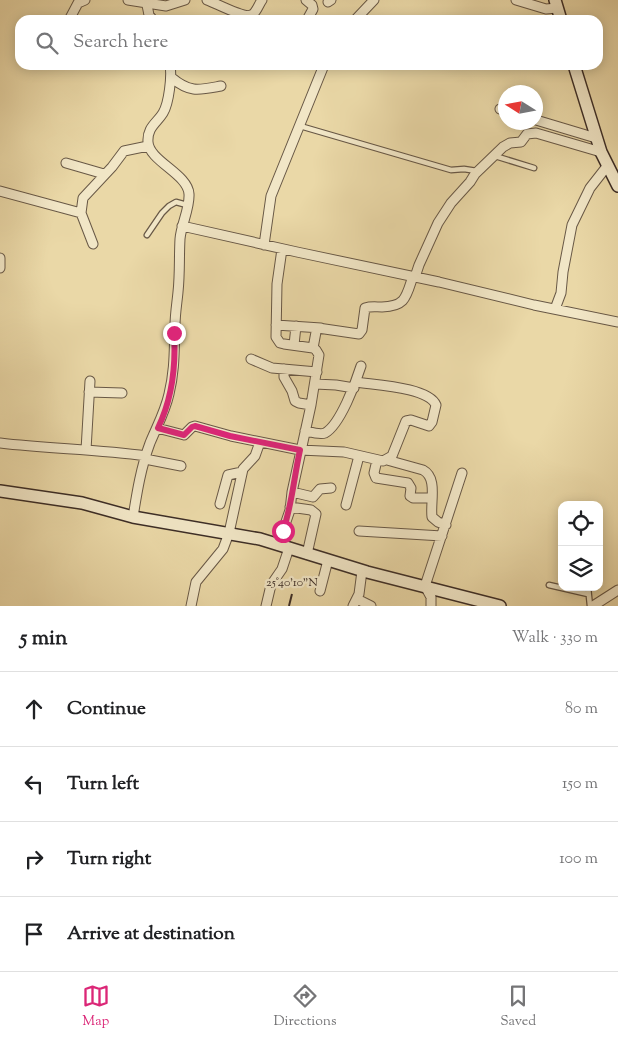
<!DOCTYPE html>
<meta charset="utf-8">
<style>
body{margin:0;font-family:"Sorts Mill Goudy",serif;background:#f2f2f2;color:#202124}
.controls{position:absolute;right:15px;bottom:15px;display:grid;overflow:hidden;border-radius:10px;box-shadow:0 2px 12px #0003}
.controls button{width:45px;height:45px;display:grid;place-items:center;padding:0;border:0;border-bottom:1px solid #e0e0e0;background:#fff;color:#202124;font:25px sans-serif}
.compass{position:absolute;left:498px;top:85px;width:45px;height:45px;border-radius:50%;background:#fff;box-shadow:0 2px 12px #0003;rotate:281deg}
.stop{position:absolute;width:15px;height:15px;margin:-11px;border:4px solid #db2777;border-radius:50%;background:#fff}
.stop.end{background:#db2777;border-color:#fff;box-shadow:0 1px 5px #0008}
.list{margin:0;padding:0;list-style:none}
h2{display:flex;justify-content:space-between;align-items:center;height:65px;margin:0;padding:0 20px;font-size:21px}
h2 small{font-size:16px;font-weight:400;color:#757577}
.list li{display:grid;grid-template-columns:32px 1fr auto;gap:15px;align-items:center;box-sizing:border-box;height:75px;padding:0 20px;border-top:1px solid #e0e0e0}
.list b{display:block;font-size:19px;white-space:nowrap}
.list em{font-size:16px;font-style:normal;color:#757577}
.icon{flex:none;width:28px;height:28px;fill:none;stroke:currentColor;stroke-width:2;stroke-linecap:round;stroke-linejoin:round}
.map{position:relative;flex:none;width:618px;height:606px;overflow:hidden}
.search{position:absolute;background:#fff;box-shadow:0 2px 12px #0003;left:15px;right:15px;top:15px;height:55px;display:flex;align-items:center;gap:12px;box-sizing:border-box;padding:0 18px;border-radius:15px;color:#757577;font-size:19px}
.sheet{height:365px;background:#fff}
nav{display:flex;justify-content:space-around;align-items:center;box-sizing:border-box;height:70px;border-top:1px solid #e0e0e0;background:#fff;font-size:14px;color:#757577}
nav a{display:grid;justify-items:center;gap:2px}
nav .on{color:#db2777}
.map>svg:first-child{display:block}
</style>
<div class="map">
<svg width="618" height="606" viewBox="0 0 618 606">
<rect width="100%" height="100%" fill="#ead8a7"/>
<filter id="stains"><feTurbulence type="fractalNoise" baseFrequency=".004" numOctaves="4"/><feColorMatrix values="0 0 0 0 .2 0 0 0 0 .09 0 0 0 0 .02 0 0 0 .5 -.17"/></filter>
<radialGradient id="worn" r=".72"><stop offset=".6" stop-color="#630" stop-opacity="0"/><stop offset="1" stop-color="#630" stop-opacity=".3"/></radialGradient>
<g fill="none" stroke-linecap="round" stroke-linejoin="round">
<defs>
<path id="lane" d="M300,126L451,170L464,169L477,171
M495,156L534,168
M147,235L162,213L169,206L176,202L187,205
M549,585L588,594
M588,587L590,606"/>
<path id="street" d="M128,0L166,6L185,0
M146,0L149,15L153,20
M207,0C216,3 246,20 253,14C257,11 259,4 262,0
M306,0L312,5L313,9L307,20
M516,0L546,9L557,8
M328,2L331,0
M69,20L78,3L85,0
M355,20L374,0
M172,78C190,93 199,90 221,86
M500,109L506,111
M536,120L596,138
M66,163L104,174
M0,191L81,213
M182,226L297,252L439,282L534,305L618,322
M93,244L81,213L83,198L112,167L124,151L148,146
M264,245L271,196L324,65
M0,258V268
M415,277L419,265L438,223L451,203L470,182L475,174L503,147L510,143L521,142L527,134L536,133L601,152
M555,309L561,293L563,272L572,225L590,188L608,165
M276,325L321,328
M294,345L296,326
M313,348L316,332L318,328L359,334L362,330L365,308C371,306 376,307 382,307C406,306 406,297 413,276
M251,359L272,368L317,372
M284,369V377L292,391L295,401L299,403L311,405
M315,384L336,385L354,388
M89,392L122,393
M157,428L184,435L192,427L195,426L231,436L300,450L344,452L383,461L392,456L406,421L411,420L429,426L432,422L436,405C428,387 374,385 356,382
M305,431C310,432 320,435 325,433C340,425 356,382 361,366
M0,443C49,449 98,449 146,456
M86,450L90,381
M145,459L181,466
M377,460L374,473L376,478L408,483L411,488L410,496L413,498H432
M387,460L423,470C438,478 430,502 432,517L438,522L446,525
M292,492L313,497L320,489L331,488
M220,504L228,475L242,472
M346,505L359,456
M290,507L311,510L316,514L307,554
M133,517C137,492 141,467 150,443C157,426 165,412 169,394C175,369 174,350 175,326C175,314 177,303 178,292C180,274 179,257 180,239C181,225 190,208 189,194C188,174 149,161 148,142C147,127 157,123 163,113C169,103 172,76 170,65
M359,531L442,536
M278,545L290,510L292,492L311,405L319,355L316,350L313,348L284,344L280,343L276,337L277,284L282,249
M320,591L328,560
M357,599L371,606
M191,606L196,582L223,549L229,533L243,469L255,456L260,442
M266,606L271,585L282,569L289,548
M353,606L359,594L362,571
M431,606V597L425,586L462,473
M593,606L618,590"/>
<path id="secondary" d="M555,0L561,20
M574,65L601,152L618,186
M0,491L82,503L133,517L260,539L367,572L500,606"/>
</defs>
<use href="#lane" stroke="#685846" stroke-width="7"/>
<use href="#street" stroke="#685846" stroke-width="11"/>
<use href="#secondary" stroke="#3c2d26" stroke-width="14"/>
<use href="#lane" stroke="#f1e6c6" stroke-width="4.5"/>
<use href="#street" stroke="#f1e6c6" stroke-width="9"/>
<use href="#secondary" stroke="#f1e6c6" stroke-width="11"/>
</g>
<g fill="none" stroke-linecap="round" stroke-linejoin="round">
<path stroke="#db2777" stroke-width="6" d="M174,333C176,365 172,399 158,428L184,435L192,427L195,426L230,436L300,450C294,477 292,505 283,531"/>
</g>
<path fill="none" stroke="#3c2d26" stroke-width="2" d="M289,606L292,594"/>
<g font-size="12" text-anchor="middle" fill="#3c2d26" stroke="#f1e6c6" stroke-width="4.5" stroke-linejoin="round" paint-order="stroke">
<text x="292" y="586">25°40'10"N</text>
</g>
<rect width="100%" height="100%" filter="url(#stains)"/>
<rect width="100%" height="100%" fill="url(#worn)"/>
</svg>
<div class="controls">
<button><svg class="icon" aria-label="locate" viewBox="0 0 24 24"><circle cx="12" cy="12" r="6"/><path d="M12 2v4M12 18v4M2 12h4M18 12h4"/></svg></button>
<button><svg class="icon" aria-label="layers" viewBox="0 0 24 24"><path d="M12 4l9 5-9 5-9-5zM3 14l9 5 9-5"/></svg></button>
</div>
<svg class="compass" viewBox="-18 -18 36 36"><path d="M0-13l5 13h-10z" fill="#e53935"/><path d="M0 13l5-13h-10z" fill="#757577"/></svg>
<div class="stop" style="left:283px;top:531px"></div>
<div class="stop end" style="left:174px;top:333px"></div>
<div class="search"><svg class="icon" aria-label="search" viewBox="0 0 24 24"><circle cx="10" cy="10" r="6"/><path d="M15 15l6 6"/></svg>Search here</div>
</div>
<section class="sheet">
<h2>5 min<small>Walk · 330 m</small></h2>
<ul class="list">
<li><svg class="icon" aria-label="ahead" viewBox="0 0 24 24"><path d="M12 20V5M6 11l6-6 6 6"/></svg><div><b>Continue</b></div><em>80 m</em></li>
<li><svg class="icon" aria-label="left" viewBox="0 0 24 24"><path d="M17 20v-9H6M10 6l-5 5 5 5"/></svg><div><b>Turn left</b></div><em>150 m</em></li>
<li><svg class="icon" aria-label="right" viewBox="0 0 24 24"><path d="M7 20v-9h11M14 6l5 5-5 5"/></svg><div><b>Turn right</b></div><em>100 m</em></li>
<li><svg class="icon" aria-label="arrive" viewBox="0 0 24 24"><path d="M6 21V4h12l-3 4 3 4H6"/></svg><div><b>Arrive at destination</b></div></li>
</ul>
</section>
<nav>
<a class="on"><svg class="icon" aria-label="map" viewBox="0 0 24 24"><path d="M3 6l6-2 6 2 6-2v14l-6 2-6-2-6 2zM9 4v14M15 6v14"/></svg>Map</a>
<a><svg class="icon" aria-label="directions" viewBox="0 0 24 24"><path d="M12 3l9 9-9 9-9-9zM9 14v-3h6M13 9l2 2-2 2"/></svg>Directions</a>
<a><svg class="icon" aria-label="saved" viewBox="0 0 24 24"><path d="M7 4h10v16l-5-4-5 4z"/></svg>Saved</a>
</nav>
